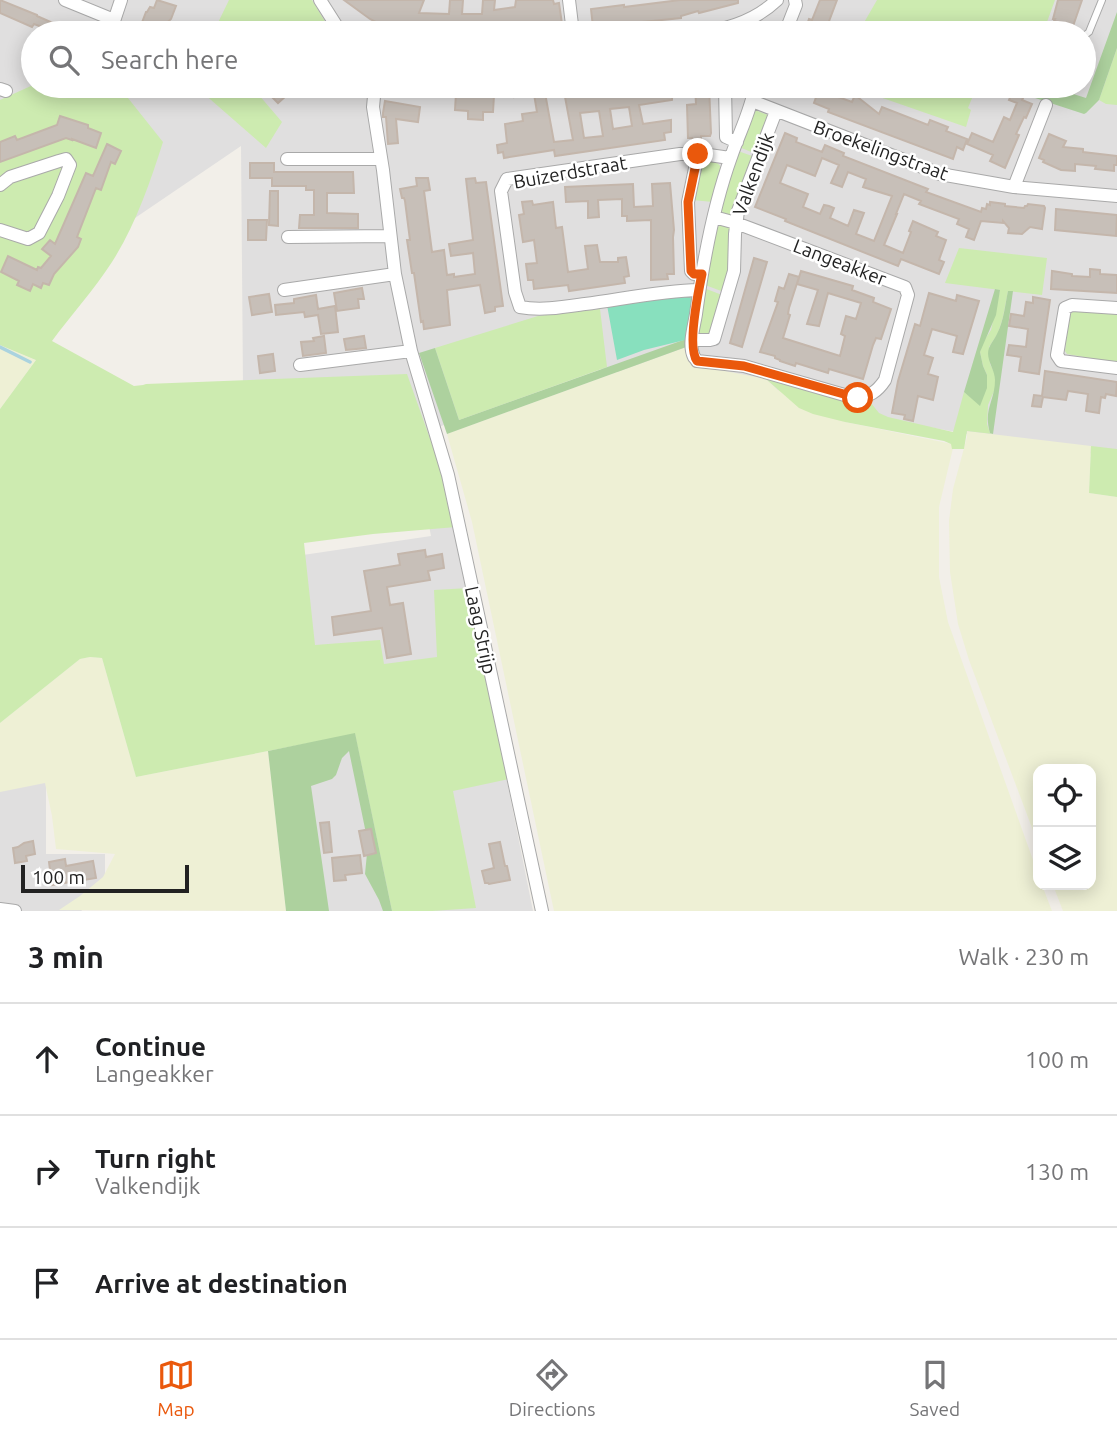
<!DOCTYPE html>
<meta charset="utf-8">
<style>
body{margin:0;font-family:Ubuntu,sans-serif;background:#f6f6f6;color:#202124}
.controls{position:absolute;right:21px;bottom:21px;display:grid;overflow:hidden;border-radius:14px;box-shadow:0 4px 18px #0003}
.controls button{width:63px;height:63px;display:grid;place-items:center;padding:0;border:0;border-bottom:2px solid #e0e0e0;background:#fff;color:#202124;font:35px sans-serif}
.scale{position:absolute;left:21px;bottom:18px;width:168px;box-sizing:border-box;padding-left:7px;border:4px solid #222;border-top:0;font-size:19px;line-height:24px;white-space:nowrap;color:#222;-webkit-text-stroke:5px #fff;paint-order:stroke}
.stop{position:absolute;width:21px;height:21px;margin:-16px;border:5px solid #ea580c;border-radius:50%;background:#fff}
.stop.end{background:#ea580c;border-color:#fff;box-shadow:0 2px 7px #0008}
.list{margin:0;padding:0;list-style:none}
h2{display:flex;justify-content:space-between;align-items:center;height:91px;margin:0;padding:0 28px;font-size:30px}
h2 small{font-size:23px;font-weight:400;color:#757577}
.list li{display:grid;grid-template-columns:46px 1fr auto;gap:21px;align-items:center;box-sizing:border-box;height:112px;padding:0 28px;border-top:2px solid #e0e0e0}
.list b{display:block;font-size:26px;white-space:nowrap}
.list p{margin:0;font-size:23px;white-space:nowrap;color:#757577}
.list em{font-size:23px;font-style:normal;color:#757577}
.icon{flex:none;width:38px;height:38px;fill:none;stroke:currentColor;stroke-width:2;stroke-linecap:round;stroke-linejoin:round}
.map{position:relative;flex:none;width:1117px;height:911px;overflow:hidden}
.search{position:absolute;background:#fff;box-shadow:0 4px 18px #0003;left:21px;right:21px;top:21px;height:77px;display:flex;align-items:center;gap:18px;box-sizing:border-box;padding:0 24px;border-radius:38px;color:#757577;font-size:26px}
.sheet{height:427px;background:#fff}
nav{display:flex;justify-content:space-around;align-items:center;box-sizing:border-box;height:98px;border-top:2px solid #e0e0e0;background:#fff;font-size:19px;color:#757577}
nav a{display:grid;justify-items:center;gap:4px}
nav .on{color:#ea580c}
.map>svg:first-child{display:block}
</style>
<div class="map">
<svg width="1117" height="911" viewBox="0 0 1117 911">
<rect width="100%" height="100%" fill="#f2efe9"/>
<path fill="#e0dfdf" fill-rule="evenodd" d="M0,0H1117V457L1015,443L816,406L595,368L436,428L533,911H314L303,555L431,536L403,386H243L241,146L135,218L36,360L0,345ZM33,33H1084V86H33Z
M0,780H46V854H105V892L81,911H0Z"/>
<path fill="#eef0d5" d="M0,345L36,360L0,409Z
M689,346L699,366L766,379L778,390L845,422L952,444L953,448L939,507V577L948,622L1038,874V885H1042L1052,911H554L472,522L447,434Z
M967,431L1091,446L1089,493L1117,497V911H1063L1053,885H1091V769H1038V844L969,660L958,624L950,572L949,521L953,489L967,437Z
M90,657L102,658L136,777L268,751L286,911L59,910L80,896L103,877L115,854L56,849L52,816L45,783L0,792V723L80,659Z"/>
<path fill="#cdebb0" d="M229,0H312L329,28L322,33H213Z
M877,0H1055L1043,33H1021L1001,26L997,33H858Z
M1117,48V105L1106,104L1099,100Z
M33,85V86H102L128,98L163,142C150,183 135,226 112,262C94,290 71,315 52,341L134,386L143,385L146,384L407,374L444,478L456,527L373,534L304,543L315,645L380,640L384,664L437,657L434,590L469,588L509,779L453,791L476,908L432,911H392L355,734L136,777L102,658L90,657L80,659L0,723V409L36,360L0,345V100Z
M195,86H255L253,88L282,122L266,148Z
M848,86H977L968,108L971,110L966,127Z
M755,110L771,116L756,154L739,147Z
M738,151L755,157L731,217C724,214 721,213 721,205Z
M702,159C711,161 720,160 722,171L713,202L692,200Z
M721,224L732,226V265L724,292L705,285L716,229Z
M959,248L1047,258L1042,295L1008,291L1003,317L998,333L989,347L990,364L995,374V389L988,405L987,424L990,433L993,434L967,431L964,449H952L951,444L944,441L845,422L813,414L799,408L766,379L849,403H871L879,413L888,417L953,432L964,392L980,405L987,375L983,366L980,352L982,344L991,330L1000,290L945,283Z
M704,288L722,295L711,335L699,336Z
M600,309L607,367L459,420L435,348L538,316Z
M1088,310L1117,312V363L1067,354L1065,351L1069,315L1074,311Z
M1091,446L1117,449V497L1089,493Z"/>
<path fill="#add19e" d="M1117,12V48L1099,100L1086,113L1084,114L998,86H1048L1086,98Z
M995,289L1000,290L996,315L980,352L983,366L987,375V388L980,406L964,392Z
M1008,291H1013L993,434L990,433C983,409 995,401 995,380C995,369 985,359 989,348C991,343 995,338 997,334C1004,320 1005,305 1008,291Z
M689,338V346L447,434L419,353L435,348L459,420Z
M355,733L392,911H383L379,900L365,874L368,843L349,751L342,758L336,775L332,779L311,786L329,911H286L268,751Z"/>
<path fill="#88e0be" d="M677,295L689,296L693,301L689,339L644,350L617,360L607,305Z"/>
<g fill="none" stroke-linecap="round" stroke-linejoin="round">
<path stroke="#aad3df" stroke-width="3.5" d="M0,347L30,362"/>
</g>
<path fill="#c7bfb8" stroke="#c4b6ab" stroke-width="2" fill-rule="evenodd" d="M0,0L37,15V16L53,23L50,30L34,24L32,27L0,13Z
M157,0L176,6L171,19L156,33H138L146,12H147L150,7L154,8Z
M344,0H424L419,13L449,14L450,0H463L462,14H482L483,0H495L494,10L515,7L516,0H553L554,4L559,3L563,31L558,32V33H396L370,19Z
M680,0H738V3L699,13L698,11L681,16V18L593,27L591,9L624,5V7Z
M820,0H837L828,24L830,25L827,33H804L809,19L812,20Z
M1058,0H1082L1073,26L1054,21L1055,19H1053Z
M261,86H297L278,103Z
M512,86H554L555,92L545,93L554,142L573,140L563,86H672V100L639,105L643,124L671,120V132L664,133L665,140L555,156L554,150L504,158L503,152L498,153L497,145L507,143L505,124L523,121L522,114L537,112L534,94L514,97ZM629,107L632,126L613,129L610,109ZM599,111L603,136L584,138L580,113Z
M695,86H709L711,133L710,136H701V140H692V138H688L687,105L696,104Z
M1014,89L1025,94L1022,100L1032,104L1026,118L1024,117L1016,134L1019,135L1005,168L990,161L993,155L967,144L972,133L993,142L1004,117L1010,120L1017,103L1009,100Z
M818,92L826,94L827,93L852,102L855,95L879,114L882,107L928,125L930,120L948,127L946,131L967,139L963,150L957,147L953,159L828,112L829,109L814,103Z
M456,93L494,95L493,112H483V120L468,119V111L455,110Z
M385,101L420,107L418,122L396,119L398,143L388,144L386,117H383V113Z
M60,116L88,125V128L101,133L96,148L72,139V140L66,138L0,162V142L15,136L17,140L57,125Z
M785,133L797,138L796,142L822,152L825,145L844,153L843,156L928,189L926,192L981,212L982,208L986,209L987,204L990,205V202L1005,204V206L1024,208L1025,206H1027L1028,204L1044,206L1045,208L1042,229L1030,227L1022,234L1008,233L1009,228L1003,221V223L981,221L974,240L966,237L969,229L957,224L959,219L919,204L921,201L904,194L896,214H897L884,245L903,253L911,232L909,231L913,221L938,232L936,236L946,240L939,260L944,262L939,274L901,259L898,266L785,221L786,219L755,207ZM822,158L839,165L831,183L842,187L848,172L866,179L863,187L892,196L874,241L856,234L864,213L854,210L848,226L830,218L834,208L829,206L824,205L820,214L803,207L808,194L780,183L787,165L815,176Z
M1049,134L1066,141L1063,147L1083,149V152L1117,156V165H1114V171L1095,169L1096,166L1075,164V171L1061,170L1043,162L1044,160L1039,158Z
M107,144L121,151L115,164L111,162L101,190L96,188L77,237L81,239L78,247L54,274L49,285L43,283L41,288L33,284L30,291L17,285L19,281L1,272L8,256L37,270L38,267L41,268L51,256L42,249L50,240L55,244L86,173L93,176Z
M250,163H274V172H353L354,193H327V213L358,214V228H299L300,215H314V190H306V186H272V178H250Z
M416,178H428L430,190L424,191L432,252L444,250L447,275L454,274V277L475,274L473,253L451,256L449,244L473,240L466,179L475,178L476,183L486,182L503,306L495,307V311L485,313L480,285L447,290L450,325L424,329L423,321L421,322L414,273H412L407,240H410L405,201L404,198H402L400,189L417,186Z
M670,183L674,230L673,237L674,274H667L668,279L651,280V220L627,221V216H622V199L598,200L599,217L588,218V201L566,202L565,187L633,184L634,207L653,206L652,184Z
M270,191H278V226L269,225Z
M532,201L533,205L553,202L556,228L562,227L568,272L588,269L585,246L597,245L600,262H618V258L626,257L629,276L624,277L625,283L569,291L568,285L534,289L533,280H528L526,264L537,263L534,240L523,242L519,215L524,214L522,202Z
M1056,209L1117,215L1116,236L1055,230Z
M248,220H267L266,240H248Z
M754,258L767,262L742,347L730,343Z
M1090,269L1100,270V274L1117,275V293L1051,289L1052,271L1072,274V276L1090,277Z
M801,271L853,286L852,290L874,298L873,302L891,309L881,339L876,338L873,345L863,379L829,369L828,373L796,363L795,366L780,361V360L775,358V356L760,352L778,302L775,301L779,287L784,289L789,274L799,277L789,308L788,314L790,315L783,338L840,356L845,336L841,334L846,316L856,319L861,303L828,293L819,326L807,324L818,290L797,284Z
M362,288L364,299H358L359,308L337,311L334,293Z
M929,293L956,301L957,295L979,301L963,354L953,352L957,336L932,329L924,355L933,358L928,374L938,377L933,400L918,396L913,421L904,419L905,415L892,413L898,381L915,324L920,326Z
M269,294L272,312L252,315L249,297Z
M316,295L318,309L335,306L338,332L321,334L318,315L305,317L304,312L276,315L275,305L294,303V299Z
M1033,297L1050,300L1039,374L1019,371L1021,357L1007,355L1009,345L1026,347L1028,329L1009,326L1011,314L1024,316L1026,302L1033,303Z
M324,336L326,353L303,356L301,342L314,341L313,338Z
M364,336L366,348L346,350L344,339Z
M273,354L275,371L260,373L258,356Z
M1045,371L1117,382L1116,396L1106,394L1105,398L1101,397L1099,413L1086,411L1088,394L1068,391L1066,400L1043,397L1041,407L1032,406L1034,395L1042,396Z
M425,550L426,557L442,554L444,568L428,571L430,580L387,587L390,605L403,603L411,654L387,658L382,628L334,635L332,617L371,611L364,571L400,565L398,554Z
M329,822L332,852L324,853L320,823Z
M371,829L376,853L364,856L359,831Z
M33,841L35,854L26,856L27,861L15,863L13,848L18,847L24,843Z
M500,842L505,866H507L510,880L489,884L488,883H485L482,871L494,868L489,844Z
M360,855L362,873L345,875L346,880L334,881L332,858Z
M65,859L66,866L93,861L96,878L52,885L49,862Z"/>
<g fill="none" stroke-linecap="round" stroke-linejoin="round">
<defs>
<path id="service" d="M1059,28L1074,33
M1084,36L1089,32L1102,0"/>
<path id="minor" d="M65,0L114,20
M320,0L341,33
M569,0L573,33
M110,33L121,0
M696,33C726,30 755,21 777,0
M785,33L796,5L795,0
M375,86L373,107L383,170L395,274L411,351L448,475L542,911
M725,86L726,137L737,142
M0,89L6,91
M752,101L940,174L1014,187L1117,196
M698,154L688,202L691,271L694,274H702
M287,159H381
M0,185L10,177L59,161L66,159L70,165L58,196L39,233L28,239L0,230
M1014,187L1046,105
M714,217L736,223L905,287L908,295L885,380C877,392 869,397 855,398L744,366L697,361C696,359 695,358 694,357C688,345 694,327 696,314C703,262 713,207 731,157C739,133 751,111 755,86
M288,237L390,236
M284,290L395,274
M699,290C661,291 623,299 585,304C564,307 541,311 520,307L515,292L501,191L507,179L680,154H702L730,158
M1117,308L1072,305L1065,308L1057,355L1061,361L1117,368
M692,340H710L714,339L734,271L735,234L738,211L776,111
M300,365L411,351
M0,909L15,911"/>
</defs>
<use href="#service" stroke="#a9a9a9" stroke-width="8"/>
<use href="#minor" stroke="#a9a9a9" stroke-width="14"/>
<use href="#service" stroke="#fff" stroke-width="6"/>
<use href="#minor" stroke="#fff" stroke-width="12"/>
</g>
<g fill="none" stroke-linecap="round" stroke-linejoin="round">
<path stroke="#ea580c" stroke-width="9" d="M698,154L688,202L691,271L694,274H702C698,293 687,347 697,361L744,366L858,398"/>
</g>
<g text-anchor="middle" stroke-width="5" stroke-linejoin="round" paint-order="stroke">
<g font-size="19" fill="#222" stroke="#fff">
<text transform="translate(881 150) rotate(20)" y="7">Broekelingstraat</text>
<text transform="translate(570 172) rotate(-10)" y="7">Buizerdstraat</text>
<text transform="translate(753 174) rotate(-70)" y="7">Valkendijk</text>
<text transform="translate(840 262) rotate(21)" y="7">Langeakker</text>
<text transform="translate(481 630) rotate(78)" y="7">Laag Strijp</text>
</g>
</g>
</svg>
<div class="controls">
<button><svg class="icon" aria-label="locate" viewBox="0 0 24 24"><circle cx="12" cy="12" r="6"/><path d="M12 2v4M12 18v4M2 12h4M18 12h4"/></svg></button>
<button><svg class="icon" aria-label="layers" viewBox="0 0 24 24"><path d="M12 4l9 5-9 5-9-5zM3 14l9 5 9-5"/></svg></button>
</div>
<div class="scale">100 m</div>
<div class="stop" style="left:858px;top:398px"></div>
<div class="stop end" style="left:698px;top:154px"></div>
<div class="search"><svg class="icon" aria-label="search" viewBox="0 0 24 24"><circle cx="10" cy="10" r="6"/><path d="M15 15l6 6"/></svg>Search here</div>
</div>
<section class="sheet">
<h2>3 min<small>Walk · 230 m</small></h2>
<ul class="list">
<li><svg class="icon" aria-label="ahead" viewBox="0 0 24 24"><path d="M12 20V5M6 11l6-6 6 6"/></svg><div><b>Continue</b><p>Langeakker</p></div><em>100 m</em></li>
<li><svg class="icon" aria-label="right" viewBox="0 0 24 24"><path d="M7 20v-9h11M14 6l5 5-5 5"/></svg><div><b>Turn right</b><p>Valkendijk</p></div><em>130 m</em></li>
<li><svg class="icon" aria-label="arrive" viewBox="0 0 24 24"><path d="M6 21V4h12l-3 4 3 4H6"/></svg><div><b>Arrive at destination</b></div></li>
</ul>
</section>
<nav>
<a class="on"><svg class="icon" aria-label="map" viewBox="0 0 24 24"><path d="M3 6l6-2 6 2 6-2v14l-6 2-6-2-6 2zM9 4v14M15 6v14"/></svg>Map</a>
<a><svg class="icon" aria-label="directions" viewBox="0 0 24 24"><path d="M12 3l9 9-9 9-9-9zM9 14v-3h6M13 9l2 2-2 2"/></svg>Directions</a>
<a><svg class="icon" aria-label="saved" viewBox="0 0 24 24"><path d="M7 4h10v16l-5-4-5 4z"/></svg>Saved</a>
</nav>
